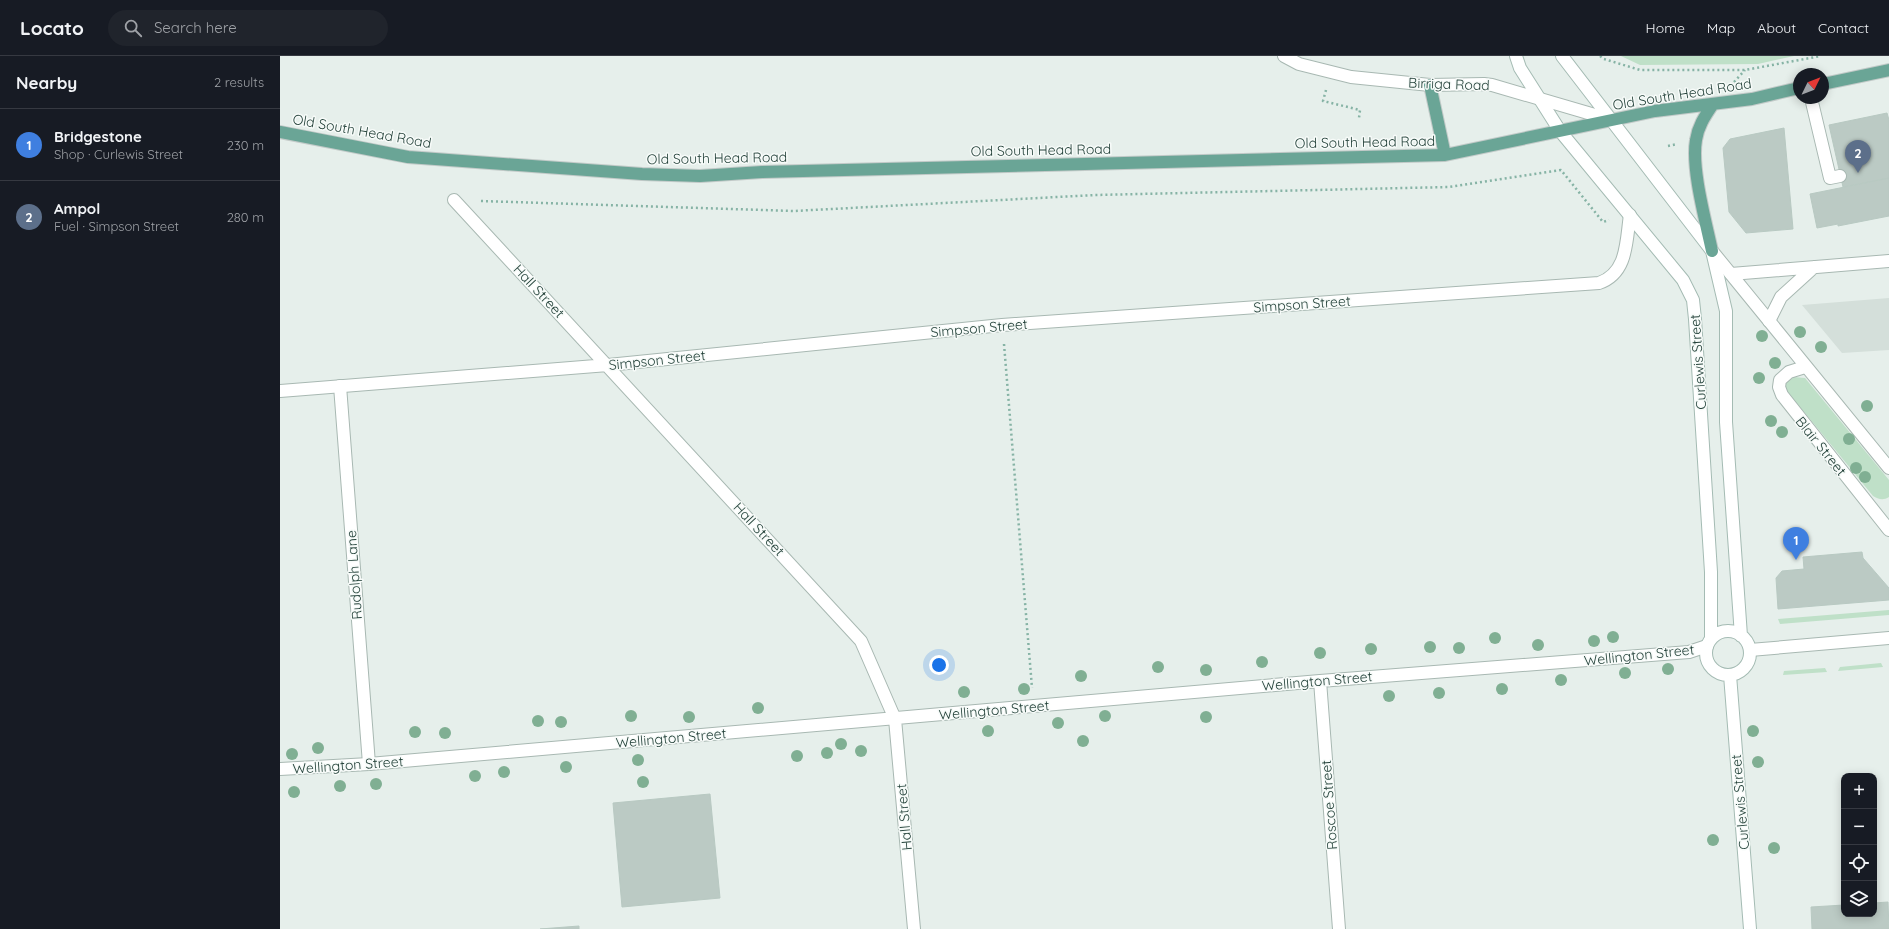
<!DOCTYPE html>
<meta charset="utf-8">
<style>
body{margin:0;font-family:Quicksand,sans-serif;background:#20242c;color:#f1f3f6}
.controls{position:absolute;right:12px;bottom:12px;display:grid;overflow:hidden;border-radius:8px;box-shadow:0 2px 10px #0003}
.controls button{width:36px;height:36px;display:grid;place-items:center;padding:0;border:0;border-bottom:1px solid #363941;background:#171b24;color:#f1f3f6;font:20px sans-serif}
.compass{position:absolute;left:1513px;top:12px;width:36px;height:36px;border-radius:50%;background:#171b24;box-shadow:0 2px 10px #0003;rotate:47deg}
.you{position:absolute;left:659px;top:609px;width:14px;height:14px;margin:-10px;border:3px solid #fff;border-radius:50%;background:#1a73e8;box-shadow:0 0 0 6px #1a73e833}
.badge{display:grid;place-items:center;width:26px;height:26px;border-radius:50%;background:#0f766e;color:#fff;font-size:13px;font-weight:700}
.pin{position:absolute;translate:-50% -33px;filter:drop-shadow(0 1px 2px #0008)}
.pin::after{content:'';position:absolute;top:21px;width:14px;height:12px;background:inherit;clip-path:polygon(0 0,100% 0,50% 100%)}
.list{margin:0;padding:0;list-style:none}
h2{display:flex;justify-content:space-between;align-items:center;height:52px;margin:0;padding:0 16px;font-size:17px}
h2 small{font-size:13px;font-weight:400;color:#9ea1a6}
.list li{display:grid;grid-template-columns:26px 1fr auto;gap:12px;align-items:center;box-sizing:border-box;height:72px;padding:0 16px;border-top:1px solid #363941}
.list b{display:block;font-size:15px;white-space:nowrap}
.list p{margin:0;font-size:13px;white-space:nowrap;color:#9ea1a6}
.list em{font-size:13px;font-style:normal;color:#9ea1a6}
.icon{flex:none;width:22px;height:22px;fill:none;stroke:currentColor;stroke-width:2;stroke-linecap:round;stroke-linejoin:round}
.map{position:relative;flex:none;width:1609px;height:873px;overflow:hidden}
header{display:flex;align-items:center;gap:24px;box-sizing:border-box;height:56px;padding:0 20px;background:#171b24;border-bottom:1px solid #363941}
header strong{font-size:19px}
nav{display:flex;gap:22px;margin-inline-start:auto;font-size:14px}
.search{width:280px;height:36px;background:#20242c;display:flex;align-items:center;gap:10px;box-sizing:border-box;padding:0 14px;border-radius:22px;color:#9ea1a6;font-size:15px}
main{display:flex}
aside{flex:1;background:#171b24}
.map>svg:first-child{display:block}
</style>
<header>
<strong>Locato</strong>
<div class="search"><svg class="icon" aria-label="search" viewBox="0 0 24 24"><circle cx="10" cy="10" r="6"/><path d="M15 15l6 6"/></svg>Search here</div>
<nav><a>Home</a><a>Map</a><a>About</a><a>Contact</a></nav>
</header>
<main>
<aside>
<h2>Nearby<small>2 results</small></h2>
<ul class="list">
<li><span class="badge" style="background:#3f7fe0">1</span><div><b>Bridgestone</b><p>Shop · Curlewis Street</p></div><em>230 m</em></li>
<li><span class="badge" style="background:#5c6f8a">2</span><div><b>Ampol</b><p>Fuel · Simpson Street</p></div><em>280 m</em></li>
</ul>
</aside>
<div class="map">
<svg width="1609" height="873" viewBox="0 0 1609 873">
<rect width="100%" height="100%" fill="#e6efeb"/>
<path fill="#d4dfda" d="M1609,242V294L1562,297L1522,249Z"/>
<path fill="#bfe0c8" d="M1341,0H1514L1478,8L1360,9Z
M1514,321L1525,322L1609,424V441C1603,445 1598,443 1593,440L1525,357L1506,338L1504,328Z
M1609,554V559L1500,568L1498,563Z
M1601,607L1603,611L1558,615L1560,611Z
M1545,612L1547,616L1503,619L1504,615Z"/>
<path fill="#bbcac4" stroke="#b8c9c2" d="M1607,57L1609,64V122L1563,131L1549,69Z
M1504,72L1513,173L1466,177L1449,156L1443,92L1450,83Z
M1609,122V160L1558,170V168L1537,172L1530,138Z
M1582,496L1583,502L1609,532V544L1498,553L1496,522L1502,515L1524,513L1523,501Z
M430,738L440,842L342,851L333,747Z
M1608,846L1609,873H1532L1531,851L1564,849V858H1594V847Z
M299,870V873H260Z"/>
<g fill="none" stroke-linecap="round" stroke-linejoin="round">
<defs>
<path id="service" d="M1531,42L1550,122L1560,120
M60,330L89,708"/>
<path id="minor" d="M174,144L581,585L615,663L634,873
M1451,218L1609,205
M1489,265L1501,241L1534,211
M1525,311L1509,316L1500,324L1499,331L1502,339L1609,474
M0,335L328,309L722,269L1319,227C1348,217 1346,185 1350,159
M1040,625L1059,873
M0,713L89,708L1040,625L1409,596L1427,590"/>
<path id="tertiary" d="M1004,0L1019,8L1071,21L1150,29L1204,28L1212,29L1332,64
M1432,195L1609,412
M1607,471L1609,470
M1470,594L1609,582"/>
<path id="secondary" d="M1236,0L1240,12L1280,75L1403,224L1413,244L1415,263L1431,516V583
M1282,0L1432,195L1446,255V366L1461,580
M1426 597a22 22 0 1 1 44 0a22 22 0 1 1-44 0Z
M1450,619L1470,873"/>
<path id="primary" d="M1543,28L1609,14
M1150,29L1165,99
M0,76L128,101L362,118L420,120L482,116L1165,99L1375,55L1472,43L1519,32
M1432,195C1426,166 1411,113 1416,84C1418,70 1425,60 1433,48"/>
</defs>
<use href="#service" stroke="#a8b8b2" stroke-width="14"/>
<use href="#minor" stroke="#a8b8b2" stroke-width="14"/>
<use href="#tertiary" stroke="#a8b8b2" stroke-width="14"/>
<use href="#secondary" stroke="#a4bbb3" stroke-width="14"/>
<use href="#primary" stroke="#c2cac8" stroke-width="14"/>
<path stroke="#86b3a5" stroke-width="2.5" stroke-dasharray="2 3" stroke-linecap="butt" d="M1320,0L1324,3L1360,14H1465L1541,0
M1454,26L1465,14
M1046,34L1043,45L1080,54L1079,62
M1388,90L1397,88
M201,145L514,155L815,139L1169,131L1281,114L1323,166L1329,164
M724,288L752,632"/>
<use href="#service" stroke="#fff" stroke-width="12"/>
<use href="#minor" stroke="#fff" stroke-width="12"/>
<use href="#tertiary" stroke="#fff" stroke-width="12"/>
<use href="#secondary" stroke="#fff" stroke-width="12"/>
<use href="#primary" stroke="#6aa596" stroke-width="12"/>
</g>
<g fill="#80af93">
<circle cx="1520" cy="276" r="6"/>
<circle cx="1482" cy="280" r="6"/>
<circle cx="1541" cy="291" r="6"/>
<circle cx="1495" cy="307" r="6"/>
<circle cx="1479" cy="322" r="6"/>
<circle cx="1587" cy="350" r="6"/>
<circle cx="1491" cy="365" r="6"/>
<circle cx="1502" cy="376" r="6"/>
<circle cx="1569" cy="383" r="6"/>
<circle cx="1576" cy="412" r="6"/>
<circle cx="1585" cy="421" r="6"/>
<circle cx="1333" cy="581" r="6"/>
<circle cx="1215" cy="582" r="6"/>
<circle cx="1314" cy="585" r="6"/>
<circle cx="1258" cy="589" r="6"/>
<circle cx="1150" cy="591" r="6"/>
<circle cx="1179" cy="592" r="6"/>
<circle cx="1091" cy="593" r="6"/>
<circle cx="1040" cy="597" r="6"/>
<circle cx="982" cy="606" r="6"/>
<circle cx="878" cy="611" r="6"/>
<circle cx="1388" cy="613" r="6"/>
<circle cx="926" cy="614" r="6"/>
<circle cx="1345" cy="617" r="6"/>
<circle cx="801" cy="620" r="6"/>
<circle cx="1281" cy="624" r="6"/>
<circle cx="744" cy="633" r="6"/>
<circle cx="1222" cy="633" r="6"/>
<circle cx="684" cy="636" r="6"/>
<circle cx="1159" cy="637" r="6"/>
<circle cx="1109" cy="640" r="6"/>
<circle cx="478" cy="652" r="6"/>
<circle cx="351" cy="660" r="6"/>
<circle cx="825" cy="660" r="6"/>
<circle cx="409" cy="661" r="6"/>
<circle cx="926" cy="661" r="6"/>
<circle cx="258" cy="665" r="6"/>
<circle cx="281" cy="666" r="6"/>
<circle cx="778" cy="667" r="6"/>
<circle cx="708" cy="675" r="6"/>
<circle cx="1473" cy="675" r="6"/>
<circle cx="135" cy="676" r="6"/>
<circle cx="165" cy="677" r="6"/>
<circle cx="803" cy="685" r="6"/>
<circle cx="561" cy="688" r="6"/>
<circle cx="38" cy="692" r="6"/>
<circle cx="581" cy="695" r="6"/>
<circle cx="547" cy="697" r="6"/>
<circle cx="12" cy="698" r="6"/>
<circle cx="517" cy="700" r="6"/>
<circle cx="358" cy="704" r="6"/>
<circle cx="1478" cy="706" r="6"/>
<circle cx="286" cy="711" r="6"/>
<circle cx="224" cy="716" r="6"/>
<circle cx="195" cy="720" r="6"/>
<circle cx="363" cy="726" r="6"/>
<circle cx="96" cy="728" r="6"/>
<circle cx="60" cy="730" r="6"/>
<circle cx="14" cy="736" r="6"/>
<circle cx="1433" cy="784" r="6"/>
<circle cx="1494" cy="792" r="6"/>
</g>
<g text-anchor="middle" stroke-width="3" stroke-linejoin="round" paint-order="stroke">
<g font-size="14" fill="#24423a" stroke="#f7fbf9">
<text transform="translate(1169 28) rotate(2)" y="5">Birriga Road</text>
<text transform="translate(1402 38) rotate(-9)" y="5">Old South Head Road</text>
<text transform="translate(82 75) rotate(10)" y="5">Old South Head Road</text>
<text transform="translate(1085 86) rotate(-1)" y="5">Old South Head Road</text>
<text transform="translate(761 94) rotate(-1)" y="5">Old South Head Road</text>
<text transform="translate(437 102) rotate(-1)" y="5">Old South Head Road</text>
<text transform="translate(259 235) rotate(47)" y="5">Hall Street</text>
<text transform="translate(1022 248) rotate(-4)" y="5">Simpson Street</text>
<text transform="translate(699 272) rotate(-5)" y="5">Simpson Street</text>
<text transform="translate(377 304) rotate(-6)" y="5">Simpson Street</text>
<text transform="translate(1418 306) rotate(-94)" y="5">Curlewis Street</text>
<text transform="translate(1541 390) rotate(51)" y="5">Blair Street</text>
<text transform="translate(479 473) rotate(47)" y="5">Hall Street</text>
<text transform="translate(74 519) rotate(-94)" y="5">Rudolph Lane</text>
<text transform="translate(1359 599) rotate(-6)" y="5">Wellington Street</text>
<text transform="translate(1037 625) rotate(-5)" y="5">Wellington Street</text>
<text transform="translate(714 654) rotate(-5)" y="5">Wellington Street</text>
<text transform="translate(391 682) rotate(-5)" y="5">Wellington Street</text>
<text transform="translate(68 709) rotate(-4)" y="5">Wellington Street</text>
<text transform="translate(1460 746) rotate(-95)" y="5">Curlewis Street</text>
<text transform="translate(1049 749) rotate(-94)" y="5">Roscoe Street</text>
<text transform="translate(624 761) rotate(-95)" y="5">Hall Street</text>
</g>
</g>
</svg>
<div class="controls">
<button>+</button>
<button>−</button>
<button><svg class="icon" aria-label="locate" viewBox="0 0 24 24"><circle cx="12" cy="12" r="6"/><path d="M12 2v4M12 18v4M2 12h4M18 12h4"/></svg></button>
<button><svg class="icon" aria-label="layers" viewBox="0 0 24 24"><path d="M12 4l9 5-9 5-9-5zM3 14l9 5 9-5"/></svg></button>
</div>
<svg class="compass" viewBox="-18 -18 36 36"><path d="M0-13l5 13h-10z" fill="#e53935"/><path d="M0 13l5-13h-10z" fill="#9ea1a6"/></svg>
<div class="you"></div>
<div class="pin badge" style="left:1516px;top:504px;background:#3f7fe0">1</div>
<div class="pin badge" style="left:1578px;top:117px;background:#5c6f8a">2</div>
</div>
</main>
